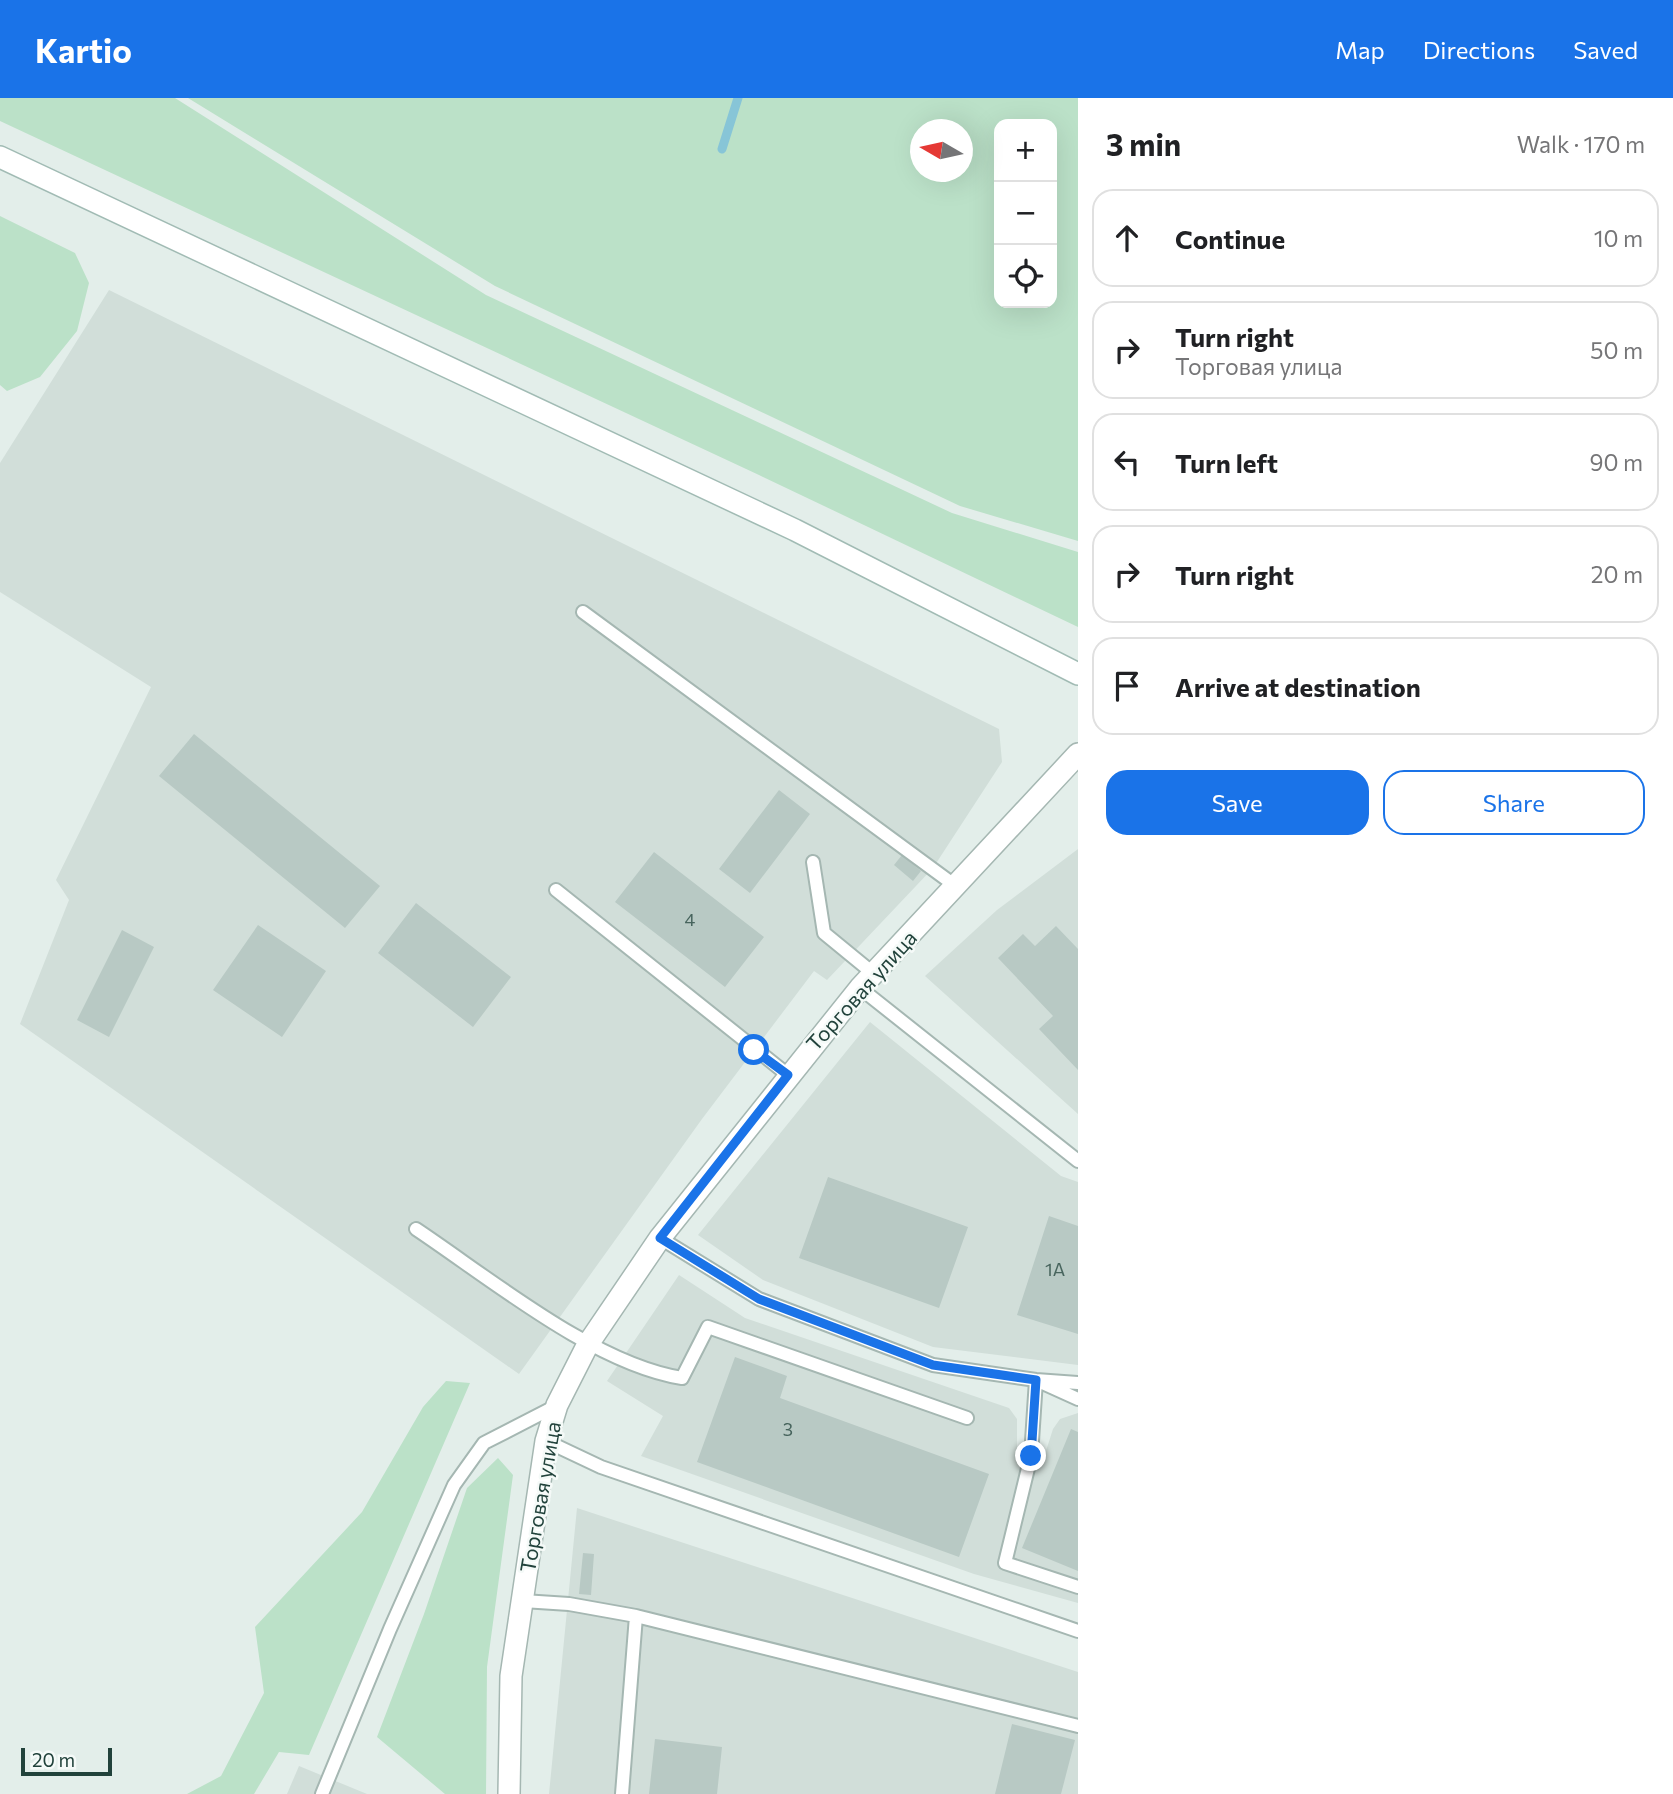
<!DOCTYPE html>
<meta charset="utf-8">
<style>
body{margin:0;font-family:Commissioner,sans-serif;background:#f6f6f6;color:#202124}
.controls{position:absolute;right:21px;top:21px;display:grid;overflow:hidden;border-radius:14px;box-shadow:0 7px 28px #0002}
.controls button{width:63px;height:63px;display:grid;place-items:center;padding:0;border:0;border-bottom:2px solid #e0e0e0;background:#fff;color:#202124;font:35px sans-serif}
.compass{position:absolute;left:910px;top:21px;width:63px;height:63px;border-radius:50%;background:#fff;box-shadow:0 7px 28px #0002;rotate:279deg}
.scale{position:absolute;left:21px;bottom:18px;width:91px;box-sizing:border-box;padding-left:7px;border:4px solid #21423b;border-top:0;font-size:19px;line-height:24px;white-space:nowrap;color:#21423b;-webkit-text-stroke:5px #f5faf8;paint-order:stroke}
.stop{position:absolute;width:21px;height:21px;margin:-16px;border:5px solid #1a73e8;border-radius:50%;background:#fff}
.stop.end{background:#1a73e8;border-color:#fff;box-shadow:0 2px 7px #0008}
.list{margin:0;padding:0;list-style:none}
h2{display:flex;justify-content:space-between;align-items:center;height:91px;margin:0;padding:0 28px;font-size:30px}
h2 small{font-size:23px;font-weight:400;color:#757577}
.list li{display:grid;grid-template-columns:46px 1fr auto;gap:21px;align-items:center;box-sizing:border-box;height:98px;margin:0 14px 14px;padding:0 14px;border:2px solid #e0e0e0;border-radius:21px}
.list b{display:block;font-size:26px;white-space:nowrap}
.list p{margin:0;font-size:23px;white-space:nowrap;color:#757577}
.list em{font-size:23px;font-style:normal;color:#757577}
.actions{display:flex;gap:14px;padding:21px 28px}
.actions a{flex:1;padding:16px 0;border:2px solid #1a73e8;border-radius:21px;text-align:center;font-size:24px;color:#1a73e8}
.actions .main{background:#1a73e8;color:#fff}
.icon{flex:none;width:38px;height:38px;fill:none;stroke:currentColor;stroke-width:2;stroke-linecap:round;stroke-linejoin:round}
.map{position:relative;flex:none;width:1078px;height:1696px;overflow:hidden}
header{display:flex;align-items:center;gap:42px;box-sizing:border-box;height:98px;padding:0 35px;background:#1a73e8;color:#fff}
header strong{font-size:33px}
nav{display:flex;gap:38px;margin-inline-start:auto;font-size:24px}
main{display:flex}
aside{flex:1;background:#fff}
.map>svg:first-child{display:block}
</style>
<header>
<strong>Kartio</strong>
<nav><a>Map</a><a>Directions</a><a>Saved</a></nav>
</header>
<main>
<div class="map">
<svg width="1078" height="1696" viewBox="0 0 1078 1696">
<rect width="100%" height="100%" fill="#e3eeea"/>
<path fill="#d1ded9" d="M109,192L999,631L1002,664L933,770L827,882L814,873L702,1021L519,1276L20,926L69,802L56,782L151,589L0,494V365Z
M1078,751V1016L925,878L997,812Z
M870,924L1061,1078L1078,1084V1267L933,1249L763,1182L698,1137Z
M679,1177L745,1220L1009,1310L1017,1321V1357L1044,1359L1053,1331L1060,1321L1078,1315V1505L974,1476L641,1358L663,1318L607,1283Z
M577,1410L1078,1574V1696H549Z
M299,1668L367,1696H287Z"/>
<path fill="#bbe1c8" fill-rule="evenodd" d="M0,0H175L486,197L952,415L1078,454V529L759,377L0,23Z
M188,0H1078V443L960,408L495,188ZM1052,26V205H999V26ZM920,32H962V74H920Z
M0,118L75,155L89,185L77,233L40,279L7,293L0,287Z
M446,1283L470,1285L309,1657L279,1654L254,1696H187L221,1678L264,1595L255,1529L362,1414L423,1309Z
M498,1360L513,1377L487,1569L486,1696H445L377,1639L424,1516L467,1390Z"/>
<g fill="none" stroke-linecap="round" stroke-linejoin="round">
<path stroke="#87c5d7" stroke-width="9" d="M722,51L738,0"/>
</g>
<path fill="#b8c9c4" d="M194,636L380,788L345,830L159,678Z
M779,692L810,716L750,795L719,771Z
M654,754L764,839L725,889L615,804Z
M902,757L921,773L913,783L894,767Z
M416,805L511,879L473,929L378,855Z
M258,827L326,873L282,939L213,892Z
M1056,828L1078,851V972L1039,931L1053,918L998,860L1023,836L1035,848Z
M122,832L154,849L109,939L77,922Z
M828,1079L968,1129L939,1210L799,1160Z
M1049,1118L1078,1128V1236L1017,1217Z
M735,1259L787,1278L780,1300L989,1376L959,1459L697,1364Z
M1071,1331L1078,1334V1473L1022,1450Z
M583,1455L594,1456L591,1497L579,1496Z
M1012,1626L1075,1642L1061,1696H995Z
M655,1641L722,1649L717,1696H649Z"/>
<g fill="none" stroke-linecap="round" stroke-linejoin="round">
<defs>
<path id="service" d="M583,514L957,789
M813,764L824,835L874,876
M556,792L788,977
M860,890L1078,1063
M416,1131C491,1181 594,1266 682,1280L708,1229L967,1320
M660,1140L759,1201L933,1267L1036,1282L1078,1285
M1078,1301L1036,1282L1031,1358L1005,1465L1078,1489
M546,1343L601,1369L1078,1533
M523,1503L569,1506L636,1518L1078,1628
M322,1696L390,1531L454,1387L484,1345L556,1308
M622,1696L636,1518"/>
<path id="minor" d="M509,1696L511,1578L546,1343L557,1307L588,1246L660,1140L860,890L1078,656"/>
<path id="secondary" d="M0,59L795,432L1078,576"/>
</defs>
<use href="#service" stroke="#a5b7b2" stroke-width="16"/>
<use href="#minor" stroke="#a5b7b2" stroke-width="24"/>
<use href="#secondary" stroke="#a1bbb4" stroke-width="24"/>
<use href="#service" stroke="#fff" stroke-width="12"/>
<use href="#minor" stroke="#fff" stroke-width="21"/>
<use href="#secondary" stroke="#fff" stroke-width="21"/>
</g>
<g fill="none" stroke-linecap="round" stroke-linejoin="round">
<path stroke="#1a73e8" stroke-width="9" d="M754,952L788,977L660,1140L759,1201L933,1267L1036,1282L1031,1358"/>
</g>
<g text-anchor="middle" stroke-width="5" stroke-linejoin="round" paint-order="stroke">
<g font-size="18" fill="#47645d">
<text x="690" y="828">4</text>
<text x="1055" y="1178">1А</text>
<text x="788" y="1338">3</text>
</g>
<g font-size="21" fill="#21423b" stroke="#f5faf8">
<text transform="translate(862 893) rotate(-48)" y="7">Торговая улица</text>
<text transform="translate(541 1399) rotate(-80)" y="7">Торговая улица</text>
</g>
</g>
</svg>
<div class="controls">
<button>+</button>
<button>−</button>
<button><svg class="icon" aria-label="locate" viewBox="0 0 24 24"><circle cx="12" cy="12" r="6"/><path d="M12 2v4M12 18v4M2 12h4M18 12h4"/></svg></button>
</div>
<svg class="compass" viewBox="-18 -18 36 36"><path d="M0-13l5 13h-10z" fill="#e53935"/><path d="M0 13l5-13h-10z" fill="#757577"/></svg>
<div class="scale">20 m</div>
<div class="stop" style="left:754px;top:952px"></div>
<div class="stop end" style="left:1031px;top:1358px"></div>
</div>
<aside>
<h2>3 min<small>Walk · 170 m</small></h2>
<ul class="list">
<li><svg class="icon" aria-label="ahead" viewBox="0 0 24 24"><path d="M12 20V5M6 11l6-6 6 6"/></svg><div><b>Continue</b></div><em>10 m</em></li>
<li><svg class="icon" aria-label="right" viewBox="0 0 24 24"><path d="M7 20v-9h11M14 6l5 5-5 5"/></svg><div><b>Turn right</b><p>Торговая улица</p></div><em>50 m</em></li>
<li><svg class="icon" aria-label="left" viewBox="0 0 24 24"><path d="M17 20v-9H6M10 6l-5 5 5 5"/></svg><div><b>Turn left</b></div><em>90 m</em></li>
<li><svg class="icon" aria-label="right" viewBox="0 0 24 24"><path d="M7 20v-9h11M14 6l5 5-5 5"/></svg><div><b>Turn right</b></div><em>20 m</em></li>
<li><svg class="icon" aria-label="arrive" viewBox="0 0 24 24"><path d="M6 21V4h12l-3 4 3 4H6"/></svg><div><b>Arrive at destination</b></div></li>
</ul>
<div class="actions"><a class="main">Save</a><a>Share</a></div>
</aside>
</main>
